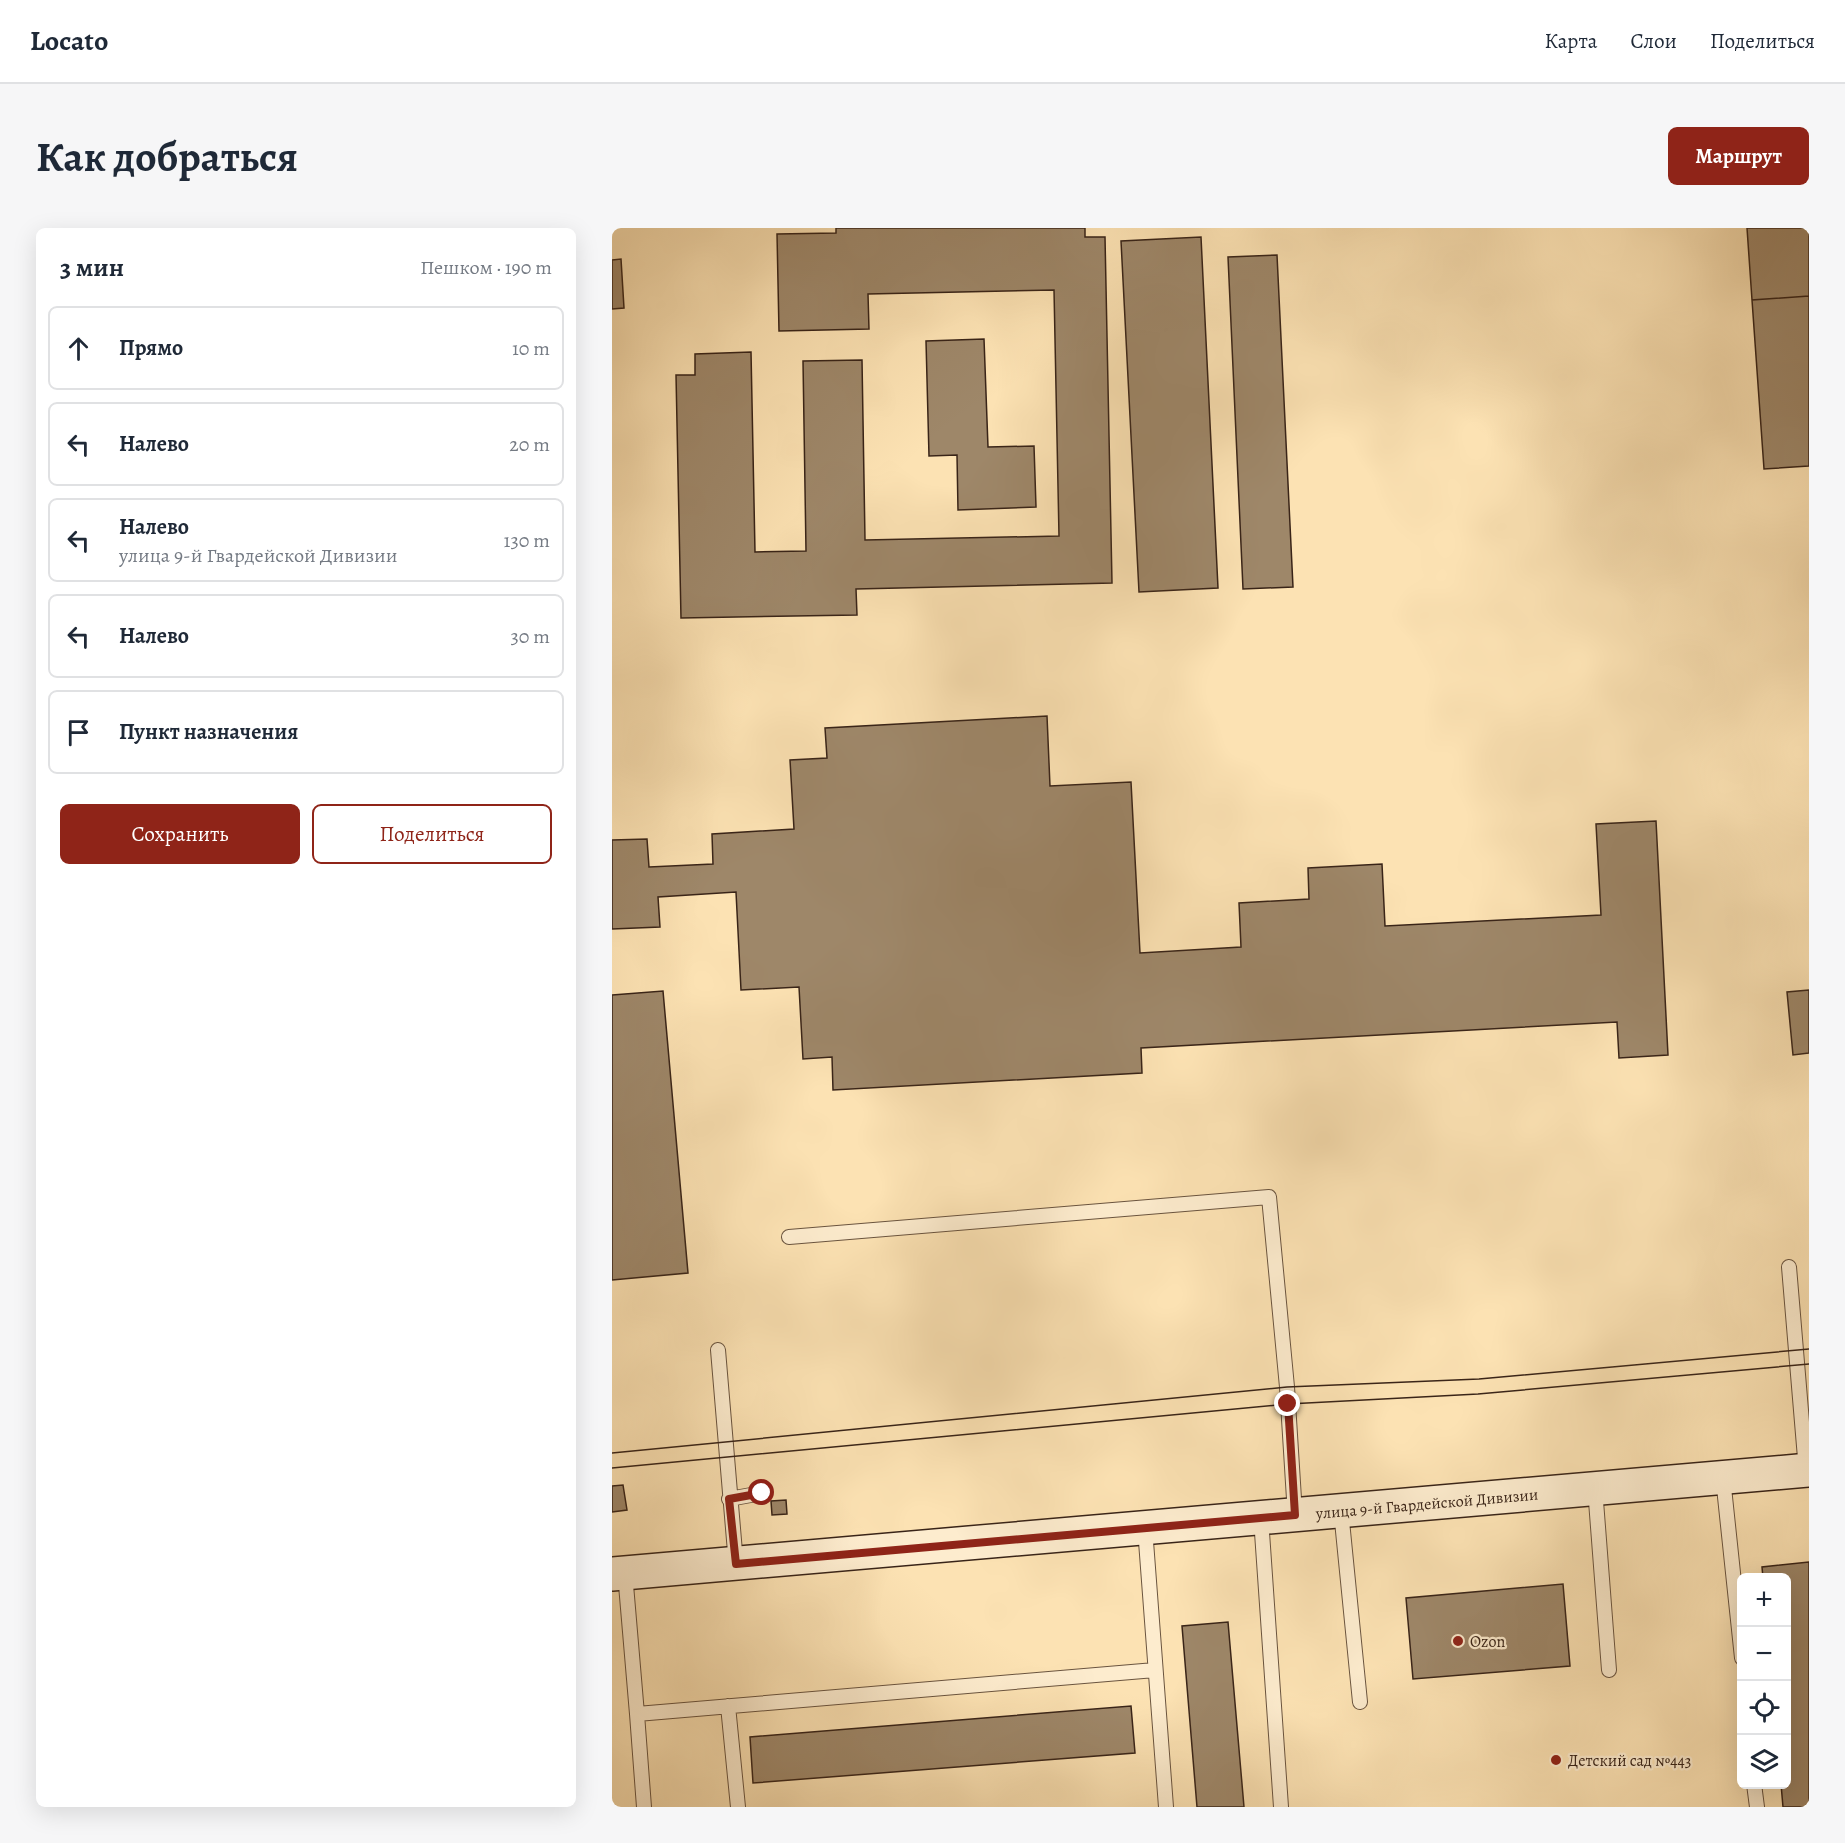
<!DOCTYPE html>
<html lang="ru">
<meta charset="utf-8">
<style>
body{margin:0;font-family:Alegreya,serif;background:#f6f6f7;color:#1f2937}
.controls{position:absolute;right:18px;bottom:18px;display:grid;overflow:hidden;border-radius:9px;box-shadow:0 6px 24px #0002}
.controls button{width:54px;height:54px;display:grid;place-items:center;padding:0;border:0;border-bottom:2px solid #e0e1e3;background:#fff;color:#1f2937;font:30px sans-serif}
.stop{position:absolute;width:18px;height:18px;margin:-14px;border:4px solid #8f2418;border-radius:50%;background:#fff}
.stop.end{background:#8f2418;border-color:#fff;box-shadow:0 2px 6px #0008}
.list{margin:0;padding:0;list-style:none}
h2{display:flex;justify-content:space-between;align-items:center;height:78px;margin:0;padding:0 24px;font-size:26px}
h2 small{font-size:20px;font-weight:400;color:#747a83}
.list li{display:grid;grid-template-columns:39px 1fr auto;gap:18px;align-items:center;box-sizing:border-box;height:84px;margin:0 12px 12px;padding:0 12px;border:2px solid #e0e1e3;border-radius:9px}
.list b{display:block;font-size:22px;white-space:nowrap}
.list p{margin:0;font-size:20px;white-space:nowrap;color:#747a83}
.list em{font-size:20px;font-style:normal;color:#747a83}
.actions{display:flex;gap:12px;padding:18px 24px}
.actions a{flex:1;padding:14px 0;border:2px solid #8f2418;border-radius:9px;text-align:center;font-size:21px;color:#8f2418}
.actions .main{background:#8f2418;color:#fff}
.icon{flex:none;width:33px;height:33px;fill:none;stroke:currentColor;stroke-width:2;stroke-linecap:round;stroke-linejoin:round}
.map{position:relative;flex:none;width:1197px;height:1579px;overflow:hidden;border-radius:9px}
header{display:flex;align-items:center;gap:36px;box-sizing:border-box;height:84px;padding:0 30px;background:#fff;border-bottom:2px solid #e0e1e3}
header strong{font-size:28px}
nav{display:flex;gap:33px;margin-inline-start:auto;font-size:21px}
.intro{display:flex;align-items:center;justify-content:space-between;box-sizing:border-box;height:144px;padding:0 36px}
h1{margin:0;font-size:42px}
.button{padding:15px 27px;border-radius:9px;background:#8f2418;color:#fff;font-size:21px;font-weight:700}
main{display:flex;gap:36px;padding:0 36px}
aside{flex:1;background:#fff;border-radius:9px;box-shadow:0 6px 24px #0002}
.map>svg:first-child{display:block}
</style>
<header>
<strong>Locato</strong>
<nav><a>Карта</a><a>Слои</a><a>Поделиться</a></nav>
</header>
<div class="intro"><h1>Как добраться</h1><a class="button">Маршрут</a></div>
<main>
<aside>
<h2>3 мин<small>Пешком · 190 m</small></h2>
<ul class="list">
<li><svg class="icon" aria-label="ahead" viewBox="0 0 24 24"><path d="M12 20V5M6 11l6-6 6 6"/></svg><div><b>Прямо</b></div><em>10 m</em></li>
<li><svg class="icon" aria-label="left" viewBox="0 0 24 24"><path d="M17 20v-9H6M10 6l-5 5 5 5"/></svg><div><b>Налево</b></div><em>20 m</em></li>
<li><svg class="icon" aria-label="left" viewBox="0 0 24 24"><path d="M17 20v-9H6M10 6l-5 5 5 5"/></svg><div><b>Налево</b><p>улица 9-й Гвардейской Дивизии</p></div><em>130 m</em></li>
<li><svg class="icon" aria-label="left" viewBox="0 0 24 24"><path d="M17 20v-9H6M10 6l-5 5 5 5"/></svg><div><b>Налево</b></div><em>30 m</em></li>
<li><svg class="icon" aria-label="arrive" viewBox="0 0 24 24"><path d="M6 21V4h12l-3 4 3 4H6"/></svg><div><b>Пункт назначения</b></div></li>
</ul>
<div class="actions"><a class="main">Сохранить</a><a>Поделиться</a></div>
</aside>
<div class="map">
<svg width="1197" height="1579" viewBox="0 0 1197 1579">
<rect width="100%" height="100%" fill="#fce2b3"/>
<filter id="stains"><feTurbulence type="fractalNoise" baseFrequency=".00333" numOctaves="4"/><feColorMatrix values="0 0 0 0 .2 0 0 0 0 .09 0 0 0 0 .02 0 0 0 .5 -.17"/></filter>
<radialGradient id="worn" r=".72"><stop offset=".6" stop-color="#630" stop-opacity="0"/><stop offset="1" stop-color="#630" stop-opacity=".3"/></radialGradient>
<path fill="#9e8769" stroke="#392418" stroke-width="1.5" d="M224,0H473V9H493L500,355L244,361L245,387L69,390L64,147H83V126L139,124L143,324L194,323L191,133L250,132L253,312L447,308L442,62L256,66L257,101L167,103L165,6L224,5Z
M1135,0H1197V68L1140,72Z
M589,9L606,360L527,364L509,13Z
M665,27L681,359L631,361L616,29Z
M9,31L12,80L0,81V32Z
M1197,68V238L1152,241L1140,72Z
M372,111L376,219L422,218L424,279L346,282L345,227L317,228L314,113Z
M435,488L438,558L519,554L528,725L629,719L627,675L697,671L696,640L770,636L773,698L989,687L984,596L1044,593L1056,827L1007,830L1005,794L529,820L530,845L221,862L220,829L191,831L187,759L129,762L124,664L46,669L48,699L0,701V612L35,611L37,639L101,636L100,606L182,601L178,532L215,530L213,500Z
M1197,762V825L1181,827L1175,764Z
M51,763L76,1045L0,1052V767Z
M11,1257L15,1282L0,1284V1258Z
M174,1272L175,1286L160,1287L159,1273Z
M1197,1334V1579H1171L1169,1556H1174V1350H1151L1150,1339Z
M951,1356L958,1438L801,1451L794,1370Z
M616,1394L632,1579H585L570,1398Z
M519,1478L523,1525L141,1555L138,1509Z"/>
<g fill="none" stroke-linecap="round" stroke-linejoin="round">
<defs>
<path id="lane" d="M177,1009L657,969L675,1159L683,1287
M1177,1039L1194,1242
M106,1122L124,1336
M1111,1250L1130,1430
M983,1260L997,1442
M117,1271L150,1265
M729,1283L748,1474
M649,1290L669,1579
M533,1300L554,1579
M13,1345L25,1486
M116,1478L126,1579
M1142,1556L1145,1579
M32,1579L25,1486L543,1442"/>
<g id="secondary">
<path id="s1" d="M0,1346L1197,1242"/>
</g>
</defs>
<use href="#lane" stroke="#6a543f" stroke-width="16"/>
<use href="#secondary" stroke="#392418" stroke-width="36"/>
<use href="#lane" stroke="#fdecce" stroke-width="14"/>
<use href="#secondary" stroke="#fdecce" stroke-width="33"/>
<path stroke="#392418" stroke-width="1.5" d="M0,1225L675,1159L867,1151L1197,1121
M0,1240L676,1176L866,1166L1197,1136"/>
</g>
<g fill="none" stroke-linecap="round" stroke-linejoin="round">
<path stroke="#8f2418" stroke-width="8" d="M150,1265L117,1271L124,1336L683,1287L676,1176"/>
</g>
<g fill="#8f2418" stroke="#fdecce" stroke-width="2">
<circle cx="846" cy="1413" r="6"/>
<circle cx="944" cy="1532" r="6"/>
</g>
<g text-anchor="middle" stroke-width="4.5" stroke-linejoin="round" paint-order="stroke">
<g font-size="16" fill="#392418" stroke="#fdecce">
<text dy="6" stroke="none"><textPath href="#s1" startOffset="818">улица 9-й Гвардейской Дивизии</textPath></text>
</g>
<g font-size="16" fill="#392418" stroke="#fdecce" text-anchor="start">
<text x="858" y="1419">Ozon</text>
<text x="956" y="1538">Детский сад №443</text>
</g>
</g>
<rect width="100%" height="100%" filter="url(#stains)"/>
<rect width="100%" height="100%" fill="url(#worn)"/>
</svg>
<div class="controls">
<button>+</button>
<button>−</button>
<button><svg class="icon" aria-label="locate" viewBox="0 0 24 24"><circle cx="12" cy="12" r="6"/><path d="M12 2v4M12 18v4M2 12h4M18 12h4"/></svg></button>
<button><svg class="icon" aria-label="layers" viewBox="0 0 24 24"><path d="M12 4l9 5-9 5-9-5zM3 14l9 5 9-5"/></svg></button>
</div>
<div class="stop" style="left:150px;top:1265px"></div>
<div class="stop end" style="left:676px;top:1176px"></div>
</div>
</main>
